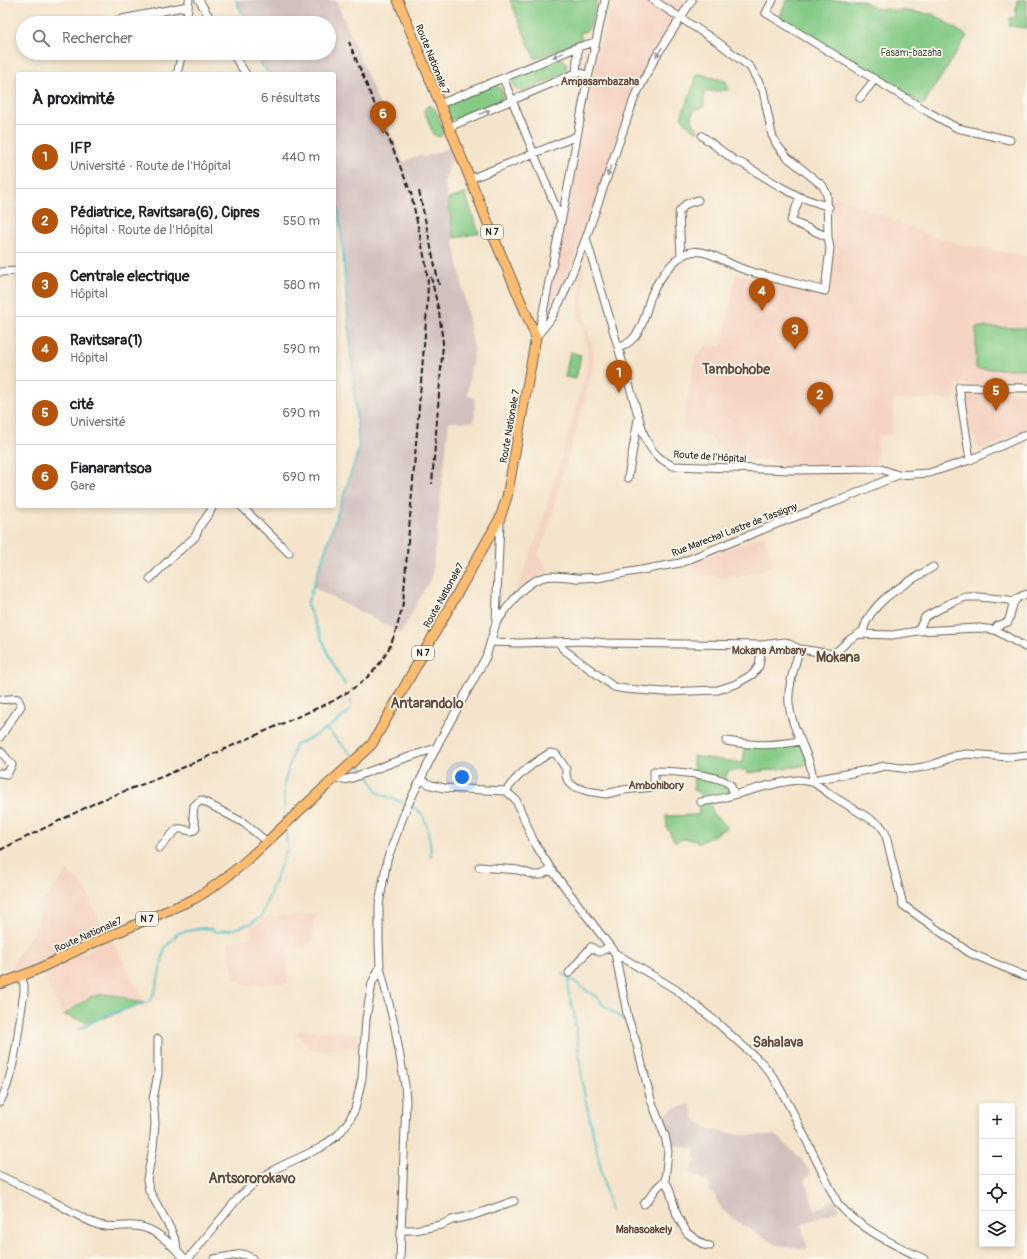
<!DOCTYPE html>
<html lang="fr">
<meta charset="utf-8">
<style>
body{margin:0;font-family:Pangolin,sans-serif;background:#f6f6f6;color:#202124}
.controls{position:absolute;right:12px;bottom:12px;display:grid;overflow:hidden;border-radius:4px;box-shadow:0 2px 6px #0003}
.controls button{width:36px;height:36px;display:grid;place-items:center;padding:0;border:0;border-bottom:1px solid #e0e0e0;background:#fff;color:#202124;font:20px sans-serif}
.you{position:absolute;left:462px;top:777px;width:14px;height:14px;margin:-10px;border:3px solid #fff;border-radius:50%;background:#1a73e8;box-shadow:0 0 0 6px #1a73e833}
.badge{display:grid;place-items:center;width:26px;height:26px;border-radius:50%;background:#b45309;color:#fff;font-size:13px;font-weight:700}
.pin{position:absolute;translate:-50% -33px;filter:drop-shadow(0 1px 2px #0008)}
.pin::after{content:'';position:absolute;top:21px;width:14px;height:12px;background:inherit;clip-path:polygon(0 0,100% 0,50% 100%)}
.list{margin:0;padding:0;list-style:none}
h2{display:flex;justify-content:space-between;align-items:center;height:52px;margin:0;padding:0 16px;font-size:17px}
h2 small{font-size:13px;font-weight:400;color:#757577}
.list li{display:grid;grid-template-columns:26px 1fr auto;gap:12px;align-items:center;box-sizing:border-box;height:64px;padding:0 16px;border-top:1px solid #e0e0e0}
.list b{display:block;font-size:15px;white-space:nowrap}
.list p{margin:0;font-size:13px;white-space:nowrap;color:#757577}
.list em{font-size:13px;font-style:normal;color:#757577}
.icon{flex:none;width:22px;height:22px;fill:none;stroke:currentColor;stroke-width:2;stroke-linecap:round;stroke-linejoin:round}
.map{position:relative;flex:none;width:1027px;height:1259px;overflow:hidden}
.search{position:absolute;background:#fff;box-shadow:0 2px 6px #0003;left:16px;top:16px;width:320px;height:44px;display:flex;align-items:center;gap:10px;box-sizing:border-box;padding:0 14px;border-radius:22px;color:#757577;font-size:15px}
.panel{position:absolute;background:#fff;box-shadow:0 2px 6px #0003;left:16px;top:72px;width:320px;height:436px;border-radius:4px}
.map>svg:first-child{display:block}
</style>
<div class="map">
<svg width="1027" height="1259" viewBox="0 0 1027 1259">
<rect width="100%" height="100%" fill="#fbf7ec"/>
<filter id="ink" filterUnits="userSpaceOnUse"><feTurbulence type="fractalNoise" baseFrequency=".025" numOctaves="2"/><feDisplacementMap in="SourceGraphic" scale="8" xChannelSelector="R" yChannelSelector="G"/><feConvolveMatrix kernelMatrix="1 2 1 2 8 2 1 2 1" color-interpolation-filters="sRGB"/></filter>
<filter id="wash" filterUnits="userSpaceOnUse"><feTurbulence type="fractalNoise" baseFrequency=".012" numOctaves="4" result="noise"/><feDisplacementMap in="SourceGraphic" scale="16" xChannelSelector="R" yChannelSelector="G"/><feGaussianBlur stdDeviation="0.9" result="paint"/><feColorMatrix in="noise" values="0 0 0 0 0 0 0 0 0 0 0 0 0 0 0 0 0 1.4 0 .05"/><feComposite in="paint" operator="in"/></filter>
<g filter="url(#wash)">
<rect width="100%" height="100%" fill="#f4e4cb"/>
<path fill="#f5d3c2" d="M611,0H687L641,76L630,103L599,192L576,251L562,295L553,311L547,309L595,68Z
M835,196L935,237L967,246L1027,256V386L955,384L956,399L893,400L892,435H878L876,466H774L773,461L731,460L707,434L681,432L696,356L706,346H722L736,273L829,297L834,239L832,204Z
M584,263L583,313L594,350L592,374L556,497L547,534L538,554L545,564L548,573L530,580L519,590L516,589L539,532L586,373L588,352L579,316V264Z
M979,390L1027,393V429L980,450L969,430L962,392Z
M764,536L773,561L771,562L772,567L738,577L727,575L726,579L695,572L693,562Z
M67,871L85,887L105,934L43,964L9,976L16,958L38,925L40,904L48,896Z
M315,914L313,941L306,944V948L287,949L288,983L244,986L243,982L234,979L231,963L229,960L228,943L252,937L250,926L268,916L277,917V916Z
M111,939L145,1002H135L120,996L90,997L64,1015L54,998L42,970Z
M300,1030L360,1033L359,1047L311,1051L301,1036L294,1034L295,1032H299Z"/>
<path fill="#d1c0bd" d="M236,0H336L403,162L420,155L425,157L449,148L455,151L444,182L448,199L454,240L474,349L467,396L475,398L474,422H449L432,576L401,633L312,587L359,448L341,230L334,186V74H269L261,64L257,53H329V23H246Z
M690,1104L696,1121L712,1130L741,1135H776L801,1159L809,1170L811,1174L805,1179L815,1211L833,1200L838,1204L839,1210L801,1225L808,1249L776,1245L735,1220L722,1209L713,1192L710,1191L708,1181L698,1177L690,1170L696,1161L693,1148L674,1146L670,1131L659,1118L675,1108Z"/>
<path fill="#85cb86" stroke="#507451" d="M510,0H597L590,28L586,31L580,33L582,40L535,59Z
M787,0H862L875,8L933,14L967,36L923,105L779,18Z
M1017,0H1027V28L1009,26L1010,18H1015Z
M557,57L563,59L567,63L566,70L564,74L522,92C515,90 513,87 512,79L516,75Z
M699,74L726,81L729,90L704,92V106L700,109H695L691,116L694,125L698,128L697,132L690,127L681,117L696,79L695,76Z
M493,85C502,86 504,93 501,100L455,120L450,118L446,107L449,103Z
M427,106H431L435,109L444,131L442,135L440,137L434,135L424,111Z
M465,194L479,233L454,238L448,199Z
M976,327L1027,328V369H976Z
M570,352L581,355L576,379L565,377Z
M800,742L810,765L747,773V770L728,771L725,781L741,793L710,800L713,814L728,827L698,844L695,839H683L675,842L667,828L666,816L698,815L701,794L694,790L693,756L743,763L745,746Z
M104,994L120,996L135,1002H145L104,1018L87,1022L64,1015L90,997Z"/>
<g fill="none" stroke-linecap="round" stroke-linejoin="round">
<path stroke="#54c2cc" stroke-width="2" d="M236,0L246,23
M257,53L261,64L269,74
M334,186L341,230L359,449L307,605L332,662L345,685
M326,729L352,755
M359,765L365,771
M368,774L378,793L406,804
M410,806C415,808 420,811 423,816C428,826 431,846 431,857
M284,821V784L295,745C316,736 336,725 351,709V701
M562,973L569,978L568,990L574,1013L584,1093L610,1210
M569,978L599,999L602,1004L624,1020
M79,1029L107,1015L149,1002L155,991L165,948L178,933L202,928L212,929L216,932L234,929L249,924L261,917L287,849L286,828"/>
</g>
</g>
<g filter="url(#ink)">
<g fill="none" stroke-linecap="round" stroke-linejoin="round">
<defs>
<path id="minor" d="M199,0L213,23
M773,0L766,13L930,113L957,128L1010,140
M109,23L122,19L188,6
M186,23L189,0
M232,53L246,74
M576,73L578,47
M177,74L182,53
M503,78L561,220
M860,98L875,79
M440,104L578,47L595,42
M449,127L576,73H581L588,76
M702,136L734,160L743,164L781,187L800,197L829,207
M470,179L577,136
M800,197L791,221L828,237
M586,238L644,435C651,451 657,458 673,466L792,470L881,469L898,475
M681,257L679,212L686,204L698,200
M0,272L18,271
M538,333L542,317L568,187L586,87L605,0
M536,337L550,320L563,296L586,238L634,99L655,58L692,0
M619,348C640,339 643,323 649,302C653,286 674,255 691,252C707,249 725,262 740,268C767,278 797,283 825,291L830,248L828,237L827,195L823,186L787,157L777,145L772,135L763,90L750,67L719,43L653,0
M970,460L959,387L1027,388
M628,478L638,419
M241,506L289,553
M150,579L173,556L195,537L200,526L210,512L213,506
M496,623C511,604 524,578 551,576C559,576 568,577 576,578C583,579 591,576 597,578L680,563L779,523L843,499L898,475L929,473L970,460L1027,434
M995,630L997,626L1008,622C1014,608 1009,599 1027,594
M918,631L925,617L952,602L966,597H980L1009,600L1013,604
M859,634L892,635L918,631L978,628L995,630L1027,648
M491,642L519,643L586,641L607,643L762,645L785,642L799,649L834,654L849,640L863,631C871,600 907,583 933,567
M559,642L563,649L614,687L625,689L664,692L718,690L736,684L753,674L759,666L762,645
M799,649C796,664 787,687 789,703C791,731 812,754 813,782L831,795L880,825L885,832L903,905L970,953L1027,977
M0,699C6,701 12,697 18,699L21,706L0,737
M726,741C756,746 771,746 801,741
M0,751L3,754L12,765L7,774L0,773
M336,778L343,780L352,778L394,762L436,748
M421,780L431,785L444,788L506,791L516,800L534,842L551,869L615,953L675,989L714,1020L762,1063L774,1078L789,1105L838,1204C862,1230 893,1244 924,1259
M813,780L868,770L885,766L911,769L923,767L935,764L954,756L967,754L1009,757L1027,755
M506,791C517,775 533,763 550,753L556,754L566,769V776L568,781L573,786L587,791L606,794L623,790L654,787V771C670,771 722,774 731,786C732,788 733,793 733,795
M701,802C734,798 765,783 798,780C803,780 808,782 813,782
M159,848L177,829C184,827 192,835 196,828L193,816L194,806L201,800L244,823L267,842
M479,867L518,870L534,875H541L551,870
M615,953L628,1018L637,1045L651,1100L665,1136L668,1151L665,1181L669,1188L677,1215L687,1233L704,1245L710,1246
M569,973L591,947L599,952L609,947
M158,1039V1074L153,1099L155,1123L153,1148L147,1179L149,1190L171,1230L176,1242L177,1251
M0,1102C16,1072 18,1027 24,993V985L21,976
M0,1176C20,1185 39,1194 58,1204C70,1211 83,1219 96,1224C109,1229 121,1225 135,1226C155,1227 172,1245 185,1259
M644,1204C653,1196 654,1187 665,1181
M402,1230H415L441,1225L452,1220L474,1215L514,1201
M188,1259L239,1197L259,1179L275,1169L320,1148L338,1135L349,1121L355,1109L362,1078L366,1019L372,983L380,967
M214,1259L243,1254L252,1258
M400,1259L406,1101L405,1085L395,1028L380,967L379,942V905L387,860L406,809L440,740L486,657L496,623L500,519"/>
<path id="major" d="M0,984L34,971L82,948L194,899C231,878 260,848 291,819C317,793 345,770 372,744L500,518L507,497L536,337L494,238L398,0"/>
</defs>
<use href="#minor" stroke="#686259" stroke-width="9"/>
<use href="#major" stroke="#686259" stroke-width="11"/>
<use href="#minor" stroke="#fff" stroke-width="7"/>
<use href="#major" stroke="#fdbc70" stroke-width="9"/>
<path stroke="#1c1c1c" stroke-width="2" stroke-dasharray="6 3" stroke-linecap="butt" d="M419,191L439,285
M431,277L439,312L443,343L432,484
M0,850L99,801L164,776L331,702C378,676 392,655 403,603L427,309L428,283L426,265L411,193L349,42"/>
</g>
<defs><path id="oneway-solid" d="M-6-.8H1V-3.2L6.5 0L1 3.2V.8H-6Z"/></defs>
<g fill="#999">
<use href="#oneway-solid" transform="translate(659 52) rotate(123)"/>
<use href="#oneway-solid" transform="translate(558 55) rotate(158)"/>
<use href="#oneway-solid" transform="translate(485 112) rotate(-23)"/>
<use href="#oneway-solid" transform="translate(609 171) rotate(109)"/>
</g>
</g>
<g text-anchor="middle" stroke-width="3.5" stroke-linejoin="round" paint-order="stroke">
<g fill="#fbf7ec" stroke="#5f5e5a" stroke-width="1">
<rect x="481" y="225" width="22" height="14" rx="3"/>
<rect x="412" y="646" width="22" height="14" rx="3"/>
<rect x="136" y="912" width="22" height="14" rx="3"/>
</g>
<g font-size="9" font-weight="bold" fill="#1c1c1c">
<text x="492" y="235">N 7</text>
<text x="423" y="656">N 7</text>
<text x="147" y="922">N 7</text>
</g>
<g font-size="10" fill="#415941" stroke="#fbf7ec">
<text x="911" y="56">Fasam-bazaha</text>
</g>
<g font-size="10" fill="#1c1c1c" stroke="#fbf7ec">
<text transform="translate(433 59) rotate(68)" y="4">Route Nationale 7</text>
<text transform="translate(509 426) rotate(-80)" y="4">Route Nationale 7</text>
<text transform="translate(710 456) rotate(4)" y="4">Route de l'Hôpital</text>
<text transform="translate(734 529) rotate(-21)" y="4">Rue Marechal Lastre de Tassigny</text>
<text transform="translate(443 595) rotate(-61)" y="4">Route Nationale7</text>
<text transform="translate(88 934) rotate(-24)" y="4">Route Nationale7</text>
</g>
<g font-size="11" font-weight="bold" fill="#634a3c" stroke="#fbf7ec">
<text x="600" y="85">Ampasambazaha</text>
<text x="769" y="654">Mokana Ambany</text>
<text x="656" y="789">Ambohibory</text>
<text x="644" y="1233">Mahasoakely</text>
</g>
<g font-size="14" font-weight="bold" fill="#634a3c" stroke="#fbf7ec">
<text x="736" y="374">Tambohobe</text>
<text x="838" y="662">Mokana</text>
<text x="427" y="708">Antarandolo</text>
<text x="778" y="1047">Sahalava</text>
<text x="252" y="1183">Antsororokavo</text>
</g>
</g>
</svg>
<div class="controls">
<button>+</button>
<button>−</button>
<button><svg class="icon" aria-label="locate" viewBox="0 0 24 24"><circle cx="12" cy="12" r="6"/><path d="M12 2v4M12 18v4M2 12h4M18 12h4"/></svg></button>
<button><svg class="icon" aria-label="layers" viewBox="0 0 24 24"><path d="M12 4l9 5-9 5-9-5zM3 14l9 5 9-5"/></svg></button>
</div>
<div class="you"></div>
<div class="pin badge" style="left:619px;top:393px">1</div>
<div class="pin badge" style="left:820px;top:415px">2</div>
<div class="pin badge" style="left:795px;top:350px">3</div>
<div class="pin badge" style="left:762px;top:311px">4</div>
<div class="pin badge" style="left:996px;top:411px">5</div>
<div class="pin badge" style="left:383px;top:134px">6</div>
<div class="search"><svg class="icon" aria-label="search" viewBox="0 0 24 24"><circle cx="10" cy="10" r="6"/><path d="M15 15l6 6"/></svg>Rechercher</div>
<section class="panel">
<h2>À proximité<small>6 résultats</small></h2>
<ul class="list">
<li><span class="badge">1</span><div><b>IFP</b><p>Université · Route de l'Hôpital</p></div><em>440 m</em></li>
<li><span class="badge">2</span><div><b>Pédiatrice, Ravitsara(6), Cipres</b><p>Hôpital · Route de l'Hôpital</p></div><em>550 m</em></li>
<li><span class="badge">3</span><div><b>Centrale electrique</b><p>Hôpital</p></div><em>580 m</em></li>
<li><span class="badge">4</span><div><b>Ravitsara(1)</b><p>Hôpital</p></div><em>590 m</em></li>
<li><span class="badge">5</span><div><b>cité</b><p>Université</p></div><em>690 m</em></li>
<li><span class="badge">6</span><div><b>Fianarantsoa</b><p>Gare</p></div><em>690 m</em></li>
</ul>
</section>
</div>
